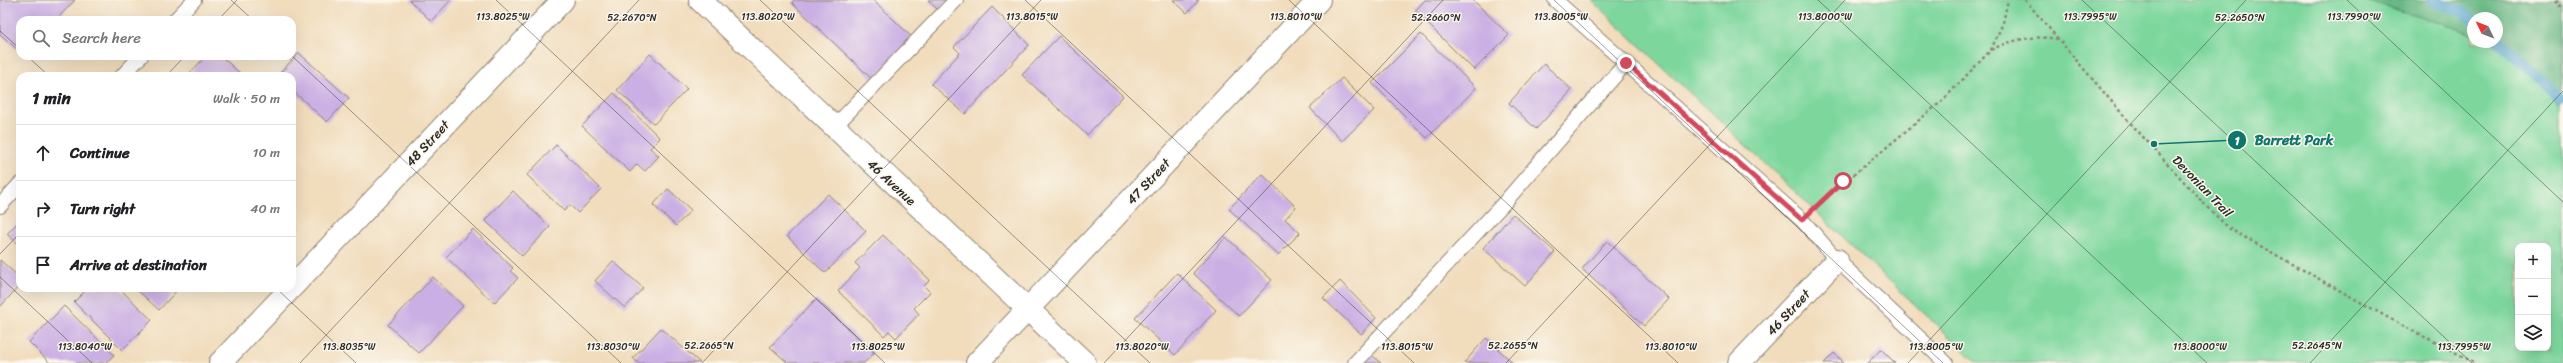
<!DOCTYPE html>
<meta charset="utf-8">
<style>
body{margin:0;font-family:Sriracha,sans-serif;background:#f6f6f6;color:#202124}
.controls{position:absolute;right:12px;bottom:12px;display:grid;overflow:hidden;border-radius:8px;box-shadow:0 4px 16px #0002}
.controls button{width:36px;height:36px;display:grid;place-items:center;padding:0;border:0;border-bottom:1px solid #e0e0e0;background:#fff;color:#202124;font:20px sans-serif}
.compass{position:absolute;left:2467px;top:12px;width:36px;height:36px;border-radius:50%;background:#fff;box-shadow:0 4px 16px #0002;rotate:313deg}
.stop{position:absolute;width:12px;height:12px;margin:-9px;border:3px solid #d1495b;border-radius:50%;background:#fff}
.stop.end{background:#d1495b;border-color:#fff;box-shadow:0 1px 4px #0008}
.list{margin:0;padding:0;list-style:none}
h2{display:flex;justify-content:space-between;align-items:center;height:52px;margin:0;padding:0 16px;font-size:17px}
h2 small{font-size:13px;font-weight:400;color:#757577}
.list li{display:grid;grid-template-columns:26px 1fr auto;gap:12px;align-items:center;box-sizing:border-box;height:56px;padding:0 16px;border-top:1px solid #e0e0e0}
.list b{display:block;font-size:15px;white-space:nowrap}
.list em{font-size:13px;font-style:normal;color:#757577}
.icon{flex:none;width:22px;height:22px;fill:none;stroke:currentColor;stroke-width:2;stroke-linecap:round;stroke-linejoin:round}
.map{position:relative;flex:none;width:2563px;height:363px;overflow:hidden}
.search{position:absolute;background:#fff;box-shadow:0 4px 16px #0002;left:16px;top:16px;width:280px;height:44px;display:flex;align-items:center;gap:10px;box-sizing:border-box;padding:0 14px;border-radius:12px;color:#757577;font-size:15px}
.panel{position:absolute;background:#fff;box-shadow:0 4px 16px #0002;left:16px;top:72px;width:280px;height:220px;border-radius:12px}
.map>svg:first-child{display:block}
</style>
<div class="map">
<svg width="2563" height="363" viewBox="0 0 2563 363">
<rect width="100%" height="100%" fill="#fbf7ec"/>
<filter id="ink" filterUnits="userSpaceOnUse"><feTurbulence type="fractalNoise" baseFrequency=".025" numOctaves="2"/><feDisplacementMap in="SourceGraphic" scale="8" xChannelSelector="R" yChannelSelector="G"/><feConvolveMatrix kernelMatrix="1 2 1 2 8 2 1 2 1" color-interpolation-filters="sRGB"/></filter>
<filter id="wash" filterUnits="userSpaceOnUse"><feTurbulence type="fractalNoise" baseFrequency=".012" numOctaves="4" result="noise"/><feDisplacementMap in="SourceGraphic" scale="16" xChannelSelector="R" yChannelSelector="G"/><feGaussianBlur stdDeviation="0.9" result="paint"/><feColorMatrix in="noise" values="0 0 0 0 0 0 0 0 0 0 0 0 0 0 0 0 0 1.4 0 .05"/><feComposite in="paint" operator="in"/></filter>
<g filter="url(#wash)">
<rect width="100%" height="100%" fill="#f1dcbc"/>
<path fill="#7dd79d" stroke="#548164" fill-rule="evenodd" d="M1591,0H2563V363H1977ZM2473,18H2497V42H2473ZM2518,246H2548V348H2518Z"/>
<path fill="#66b884" stroke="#487258" d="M2366,0H2563V104L2506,45L2497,42V18H2473V34Z"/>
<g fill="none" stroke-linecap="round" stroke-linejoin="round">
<path stroke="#51a3cc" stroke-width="11" d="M2433,0L2463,11L2473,20
M2497,40L2563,96"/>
</g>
<g id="blocks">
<path fill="#caafe4" d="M0,0H75L56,20H20V52L0,34Z
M409,0H451L431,21Z
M794,0H873L913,38L873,80L792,3Z
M928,0H948L938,10Z
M1173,0H1199L1187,13Z
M1425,0H1473L1509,35L1474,70L1415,11Z
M992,7L1029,45L965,114L931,84L960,53L954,47Z
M1421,34L1476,88L1427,138L1372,83Z
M1059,36L1123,96L1087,135L1022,75Z
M299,53L349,98L327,122L292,90V76H277Z
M650,54L687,89L654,124L617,90Z
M206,56H221L243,76H187Z
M1544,64L1572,90L1536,129L1509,103Z
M1342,78L1374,110L1342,141L1310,108Z
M614,93L660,138L650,148L659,156L645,171L637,164L630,172L582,126Z
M556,145L601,189L578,213L570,205L564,211L527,175Z
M1262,174L1296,207L1285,219L1300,233L1278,255L1229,209Z
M668,189L691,210L676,226L653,205Z
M513,191L550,227L522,256L485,220Z
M828,194L866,231L825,273L787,236Z
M1513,214L1555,252L1525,286L1483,248Z
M20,220V246L7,234Z
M473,229L513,268L510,271L518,278L494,303L446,257Z
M883,235L930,280L924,286L930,292L914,308L919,314L896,338L889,331L884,336L838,291L860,268L855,263Z
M1226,237L1272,280L1239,316L1193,273Z
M1607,241L1669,299L1644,326L1582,269Z
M0,260L20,278V285L0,307Z
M613,261L643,288L625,308L595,281Z
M1177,273L1216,310L1175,355L1135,318Z
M433,277L463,306L419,353L388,325Z
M1340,281L1376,318L1361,334L1323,298Z
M88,288H119L152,320L122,350L74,302Z
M135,288H179L159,310Z
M816,299L874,353L864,363H788L770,347Z
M64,306L114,355L105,363H50L29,342Z
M661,328L700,363H638L633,358Z
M1486,338L1513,363H1464Z
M1881,349L1895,363H1868Z
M1834,353L1844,363H1824Z
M1372,355L1381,363H1364Z"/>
</g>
</g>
<g filter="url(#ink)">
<use href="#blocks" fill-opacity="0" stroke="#8e8474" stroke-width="1"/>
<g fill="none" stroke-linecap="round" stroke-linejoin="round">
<defs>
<path id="lane" d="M1555,0L1802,220L1837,260L1946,363
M175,20L194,0
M122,76L141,56
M834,127L956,0
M0,206L20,184
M1355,363L1504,203L1626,63"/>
<path id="street" d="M700,0L1085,363
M292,287L563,0
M220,363L291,288
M977,363L1319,0
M1739,363L1837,260"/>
</defs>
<use href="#lane" stroke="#8e8474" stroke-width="16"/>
<use href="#street" stroke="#8e8474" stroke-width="24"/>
<path stroke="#8e8474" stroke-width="2.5" stroke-dasharray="3 3" stroke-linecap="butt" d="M2025,0L2124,116L2207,207L2230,229L2403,326L2476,363
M2556,0L2563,8
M1991,50C2013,39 2034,35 2058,39
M1821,202L1942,101L1991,50L2003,23L2008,0"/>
<use href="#lane" stroke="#fff" stroke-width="14"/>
<use href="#street" stroke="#fff" stroke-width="22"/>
</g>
</g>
<g fill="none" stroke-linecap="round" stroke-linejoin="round" filter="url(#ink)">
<path stroke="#d1495b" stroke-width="5" d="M1626,63L1802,220L1843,181"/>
</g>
<path fill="none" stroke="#2b2b2b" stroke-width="1" stroke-opacity="0.45" d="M231,0L253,20M496,0L885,363M760,0L1150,363M1025,0L1414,363M1289,0L1678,363M1554,0L1943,363M1818,0L2207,363M2082,0L2472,363M2347,0L2563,202M218,20L237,0M0,31L20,49M27,56L49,76M292,56L621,363M166,76L185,56M0,254L20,233M0,277L92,363M276,288L356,363M300,363L639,0M702,363L1041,0M1104,363L1443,0M1506,363L1845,0M1908,363L2246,0M2310,363L2563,91"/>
<g text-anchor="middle" stroke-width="3" stroke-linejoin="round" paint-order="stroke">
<g font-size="13" fill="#2b2b2b" stroke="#fbf7ec">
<text transform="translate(427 143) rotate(-47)" y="5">48 Street</text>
<text transform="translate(1148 181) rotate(-47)" y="5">47 Street</text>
<text transform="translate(892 182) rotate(43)" y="5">46 Avenue</text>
<text transform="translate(2203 186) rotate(46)" y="5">Devonian Trail</text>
<text transform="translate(1788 312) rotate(-47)" y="5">46 Street</text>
</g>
</g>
<g font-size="10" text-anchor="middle" fill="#2b2b2b" stroke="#fbf7ec" stroke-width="3" stroke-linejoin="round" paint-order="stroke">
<text x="503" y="20">113.8025°W</text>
<text x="768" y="20">113.8020°W</text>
<text x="1032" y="20">113.8015°W</text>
<text x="1296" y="20">113.8010°W</text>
<text x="1561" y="20">113.8005°W</text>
<text x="1825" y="20">113.8000°W</text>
<text x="2090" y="20">113.7995°W</text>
<text x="2354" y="20">113.7990°W</text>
<text x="632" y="21">52.2670°N</text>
<text x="1436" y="21">52.2660°N</text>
<text x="2240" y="21">52.2650°N</text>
<text x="709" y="349">52.2665°N</text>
<text x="1513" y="349">52.2655°N</text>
<text x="2317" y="349">52.2645°N</text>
<text x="85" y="350">113.8040°W</text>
<text x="349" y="350">113.8035°W</text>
<text x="613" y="350">113.8030°W</text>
<text x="878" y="350">113.8025°W</text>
<text x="1142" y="350">113.8020°W</text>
<text x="1407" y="350">113.8015°W</text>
<text x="1671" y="350">113.8010°W</text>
<text x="1936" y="350">113.8005°W</text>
<text x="2200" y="350">113.8000°W</text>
<text x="2464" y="350">113.7995°W</text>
</g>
<path fill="none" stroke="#0f766e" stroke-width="1.5" d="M2154 144L2237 140"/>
<g fill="#0f766e" stroke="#fbf7ec" stroke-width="1.5">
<circle cx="2154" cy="144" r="4"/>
<circle cx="2237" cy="140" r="10"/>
</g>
<g font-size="12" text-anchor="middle" font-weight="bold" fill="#fff">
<text x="2237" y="145">1</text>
</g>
<g font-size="14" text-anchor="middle" font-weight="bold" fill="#0f766e" stroke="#fbf7ec" stroke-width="3" stroke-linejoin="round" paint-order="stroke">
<text x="2294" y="145">Barrett Park</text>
</g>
</svg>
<div class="controls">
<button>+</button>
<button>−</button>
<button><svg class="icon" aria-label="layers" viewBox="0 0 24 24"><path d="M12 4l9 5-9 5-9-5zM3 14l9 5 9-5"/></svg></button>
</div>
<svg class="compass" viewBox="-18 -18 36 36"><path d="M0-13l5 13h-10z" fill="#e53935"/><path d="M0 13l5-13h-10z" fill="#757577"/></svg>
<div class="stop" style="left:1843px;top:181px"></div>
<div class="stop end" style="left:1626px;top:63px"></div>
<div class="search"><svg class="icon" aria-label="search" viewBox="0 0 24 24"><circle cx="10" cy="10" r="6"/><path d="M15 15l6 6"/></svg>Search here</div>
<section class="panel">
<h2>1 min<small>Walk · 50 m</small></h2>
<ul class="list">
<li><svg class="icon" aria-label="ahead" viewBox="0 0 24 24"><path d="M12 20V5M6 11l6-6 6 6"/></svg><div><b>Continue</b></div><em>10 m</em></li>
<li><svg class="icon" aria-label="right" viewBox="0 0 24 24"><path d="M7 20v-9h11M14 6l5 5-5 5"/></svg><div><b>Turn right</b></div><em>40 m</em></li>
<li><svg class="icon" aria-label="arrive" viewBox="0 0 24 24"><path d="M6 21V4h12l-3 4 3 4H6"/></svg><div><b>Arrive at destination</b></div></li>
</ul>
</section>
</div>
